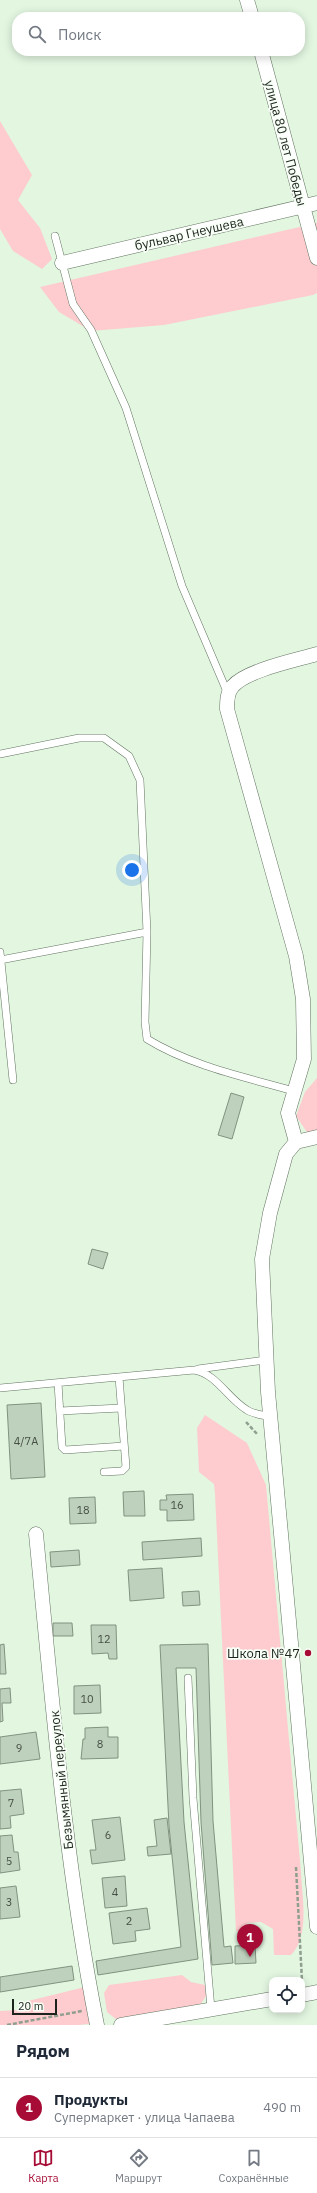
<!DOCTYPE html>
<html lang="ru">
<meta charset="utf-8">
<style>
body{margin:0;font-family:"IBM Plex Sans",sans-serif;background:#f6f6f7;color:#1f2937}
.controls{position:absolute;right:12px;bottom:12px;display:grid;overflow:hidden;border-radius:8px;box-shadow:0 2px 10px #0003}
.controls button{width:36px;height:36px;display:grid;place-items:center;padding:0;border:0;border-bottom:1px solid #e0e1e3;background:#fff;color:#1f2937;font:20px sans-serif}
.scale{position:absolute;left:12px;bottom:10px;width:45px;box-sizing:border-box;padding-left:4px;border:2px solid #1d241d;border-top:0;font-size:11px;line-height:14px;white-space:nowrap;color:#1d241d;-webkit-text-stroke:3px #f7fff6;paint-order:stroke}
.you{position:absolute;left:132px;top:870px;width:14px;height:14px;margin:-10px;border:3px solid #fff;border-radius:50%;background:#1a73e8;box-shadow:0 0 0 6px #1a73e833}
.badge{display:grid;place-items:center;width:26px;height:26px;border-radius:50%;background:#a60c35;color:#fff;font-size:13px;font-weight:700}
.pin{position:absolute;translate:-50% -33px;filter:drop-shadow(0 1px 2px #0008)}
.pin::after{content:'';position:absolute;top:21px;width:14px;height:12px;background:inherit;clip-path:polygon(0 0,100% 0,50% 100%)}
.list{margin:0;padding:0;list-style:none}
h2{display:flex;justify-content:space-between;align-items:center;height:52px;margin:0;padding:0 16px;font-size:17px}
h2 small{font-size:13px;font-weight:400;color:#747a83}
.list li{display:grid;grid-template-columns:26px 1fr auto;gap:12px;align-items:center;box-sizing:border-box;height:60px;padding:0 16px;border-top:1px solid #e0e1e3}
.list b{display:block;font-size:15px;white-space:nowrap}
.list p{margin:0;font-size:13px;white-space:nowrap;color:#747a83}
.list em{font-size:13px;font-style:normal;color:#747a83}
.icon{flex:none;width:22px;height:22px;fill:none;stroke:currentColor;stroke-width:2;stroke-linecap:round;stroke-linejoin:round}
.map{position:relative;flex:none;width:317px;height:2025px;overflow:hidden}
.search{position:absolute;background:#fff;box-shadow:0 2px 10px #0003;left:12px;right:12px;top:12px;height:44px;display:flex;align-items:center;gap:10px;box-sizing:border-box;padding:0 14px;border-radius:16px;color:#747a83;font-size:15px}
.sheet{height:112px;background:#fff}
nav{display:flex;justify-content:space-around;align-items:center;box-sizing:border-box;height:56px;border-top:1px solid #e0e1e3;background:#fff;font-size:11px;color:#747a83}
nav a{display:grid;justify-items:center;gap:2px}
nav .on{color:#a60c35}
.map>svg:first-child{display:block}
</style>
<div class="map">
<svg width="317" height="2025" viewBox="0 0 317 2025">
<rect width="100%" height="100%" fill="#e2f6e0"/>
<path fill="#feccce" d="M0,121L32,175L18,200L40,228L52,259L42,269L13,251L0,229Z
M317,223V293L313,295L164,325L91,331L59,312L40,287Z
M317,1078V1136L311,1138L296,1116L305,1092Z
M205,1415L247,1443L266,1485L301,1872C302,1897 310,1936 291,1955H274L273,1929L261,1922L247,1923L246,1932L236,1931L215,1494L214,1484L199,1472L197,1428Z
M182,1975L191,1982L205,1985L206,1996L198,2008L117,2020L107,2012L104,1993L109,1985Z
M89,1986L97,2023L79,2025H0V2011L18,2010L24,2002Z"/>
<path fill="#bed1bc" stroke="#81937f" d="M231,1093L244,1097L232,1139L218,1135Z
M92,1249L108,1253L103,1269L88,1264Z
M41,1403L45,1477L11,1479L7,1405Z
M144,1491L145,1516H124L123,1492Z
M193,1494L194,1520L167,1521V1510H160V1500H167L166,1495Z
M95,1497L96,1523L70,1524L69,1498Z
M201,1538L202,1556L143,1560L142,1542Z
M79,1550L80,1565L51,1567L50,1552Z
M162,1568L164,1598L130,1601L128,1570Z
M199,1591L200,1605L183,1606L182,1592Z
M53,1623H72L73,1636H53Z
M91,1625H116L117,1659H109L108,1653L92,1654Z
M4,1644L6,1674H0V1645Z
M208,1644L213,1821L224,1947L231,1946L233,1963L212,1965L201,1822L196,1668H176L184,1822L198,1959L98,1975L96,1961L181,1947L169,1826L160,1645Z
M100,1685L101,1713L74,1714V1686Z
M10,1688L11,1703H2L3,1721L0,1722V1689Z
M108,1727V1737H118V1758L81,1759L83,1739H85V1728Z
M36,1732L40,1759L0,1764V1737Z
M21,1789L24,1814L10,1816L11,1828L0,1829V1791Z
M120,1817L125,1860L92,1864L90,1850H96L92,1820Z
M167,1818L171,1854L148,1856L147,1847L157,1846L154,1820Z
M12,1835L14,1852H18L20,1870L0,1873V1836Z
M125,1876L127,1906L105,1908L102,1878Z
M16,1886L20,1917L0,1919V1888Z
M147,1908L150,1929L135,1931L136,1941L113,1944L109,1913Z
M255,1945L256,1963L235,1964V1946Z
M72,1966L74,1980L0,1992V1977Z"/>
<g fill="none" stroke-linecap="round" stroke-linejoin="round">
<defs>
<path id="lane" d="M55,236L73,304L91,330L126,408L182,586L228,694
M0,754L79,738H104L129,756L140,780L147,932L145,1022L147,1039C191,1066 245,1077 294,1091
M0,952L13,1080
M0,960L147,932
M198,1369L266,1360
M58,1383L62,1447L65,1450L124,1446
M0,1388L194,1370C217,1374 227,1398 247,1410C253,1414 263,1415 271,1417
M60,1411L121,1408
M104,1472L122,1471L126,1467L119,1377
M188,1678L193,1798L211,2009"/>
<path id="street" d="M247,0L252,17
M261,51L317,258
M62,263L317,203
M317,654C297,660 247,670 233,686C227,692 227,701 227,709L296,956L303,999L304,1059L288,1113L296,1142L286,1154L270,1213L262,1259L268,1392L317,1927
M296,1142L317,1137
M36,1534C52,1698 65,1863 97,2025
M302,1995L317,1992
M121,2025L272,1999"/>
</defs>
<use href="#lane" stroke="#637461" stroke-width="8"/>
<use href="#street" stroke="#637461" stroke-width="15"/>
<path stroke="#909e8f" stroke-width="2.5" stroke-dasharray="4 2" stroke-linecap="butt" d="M246,1422L258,1435
M296,1867L302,1981
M7,2025L82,2011"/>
<use href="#lane" stroke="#fff" stroke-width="7"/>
<use href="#street" stroke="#fff" stroke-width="14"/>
</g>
<circle fill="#a60c35" stroke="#f7fff6" stroke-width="1.5" cx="308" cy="1653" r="4"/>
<g text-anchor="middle" stroke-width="3.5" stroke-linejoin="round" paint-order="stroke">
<g font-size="11" fill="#454f45">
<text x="26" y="1445">4/7А</text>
<text x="177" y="1509">16</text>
<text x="83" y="1514">18</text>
<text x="104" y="1643">12</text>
<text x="87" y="1703">10</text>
<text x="100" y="1748">8</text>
<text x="19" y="1752">9</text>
<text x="11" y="1807">7</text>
<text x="108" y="1839">6</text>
<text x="9" y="1865">5</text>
<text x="115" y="1896">4</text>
<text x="9" y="1906">3</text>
<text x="129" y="1925">2</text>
</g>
<g font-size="13" fill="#1d241d" stroke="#f7fff6">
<text transform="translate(286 143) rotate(75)" y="5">улица 80 лет Победы</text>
<text transform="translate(189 233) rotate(-13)" y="5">бульвар Гнеушева</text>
<text transform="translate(61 1780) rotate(-96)" y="5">Безымянный переулок</text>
</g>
<g font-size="13" fill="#1d241d" stroke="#f7fff6" text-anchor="end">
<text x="300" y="1658">Школа №47</text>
</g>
</g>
</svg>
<div class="controls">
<button><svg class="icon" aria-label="locate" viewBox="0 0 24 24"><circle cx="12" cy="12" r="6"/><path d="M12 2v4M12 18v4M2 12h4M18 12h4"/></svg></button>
</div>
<div class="scale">20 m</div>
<div class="you"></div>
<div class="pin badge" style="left:250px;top:1957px">1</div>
<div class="search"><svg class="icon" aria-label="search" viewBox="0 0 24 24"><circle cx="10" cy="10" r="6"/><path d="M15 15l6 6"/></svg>Поиск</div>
</div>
<section class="sheet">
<h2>Рядом<small></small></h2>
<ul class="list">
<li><span class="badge">1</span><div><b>Продукты</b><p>Супермаркет · улица Чапаева</p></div><em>490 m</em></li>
</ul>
</section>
<nav>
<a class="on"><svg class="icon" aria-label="map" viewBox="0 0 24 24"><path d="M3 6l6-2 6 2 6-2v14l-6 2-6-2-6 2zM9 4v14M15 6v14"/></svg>Карта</a>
<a><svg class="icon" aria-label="directions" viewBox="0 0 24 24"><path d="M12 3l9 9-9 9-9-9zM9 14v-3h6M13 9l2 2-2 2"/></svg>Маршрут</a>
<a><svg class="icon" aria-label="saved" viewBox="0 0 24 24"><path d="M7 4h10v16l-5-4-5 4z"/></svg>Сохранённые</a>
</nav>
